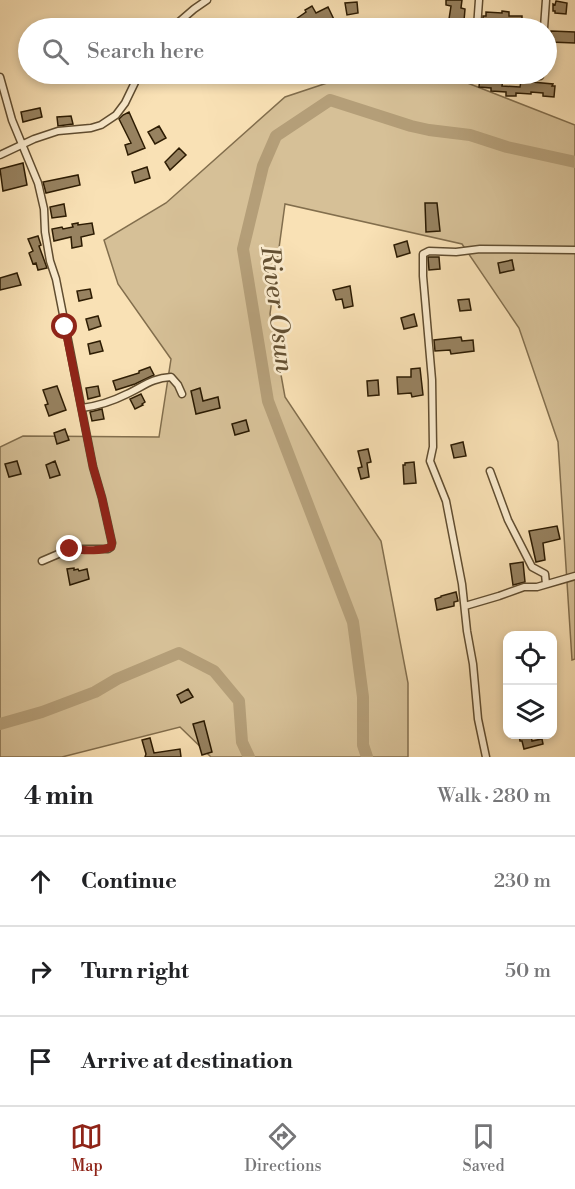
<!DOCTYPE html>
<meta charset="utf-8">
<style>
body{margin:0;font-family:"Libre Bodoni",serif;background:#f6f6f6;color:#202124}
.controls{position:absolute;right:18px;bottom:18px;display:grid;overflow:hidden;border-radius:12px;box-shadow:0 3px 9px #0003}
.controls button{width:54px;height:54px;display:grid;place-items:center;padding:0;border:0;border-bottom:2px solid #e0e0e0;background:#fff;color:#202124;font:30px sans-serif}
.stop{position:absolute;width:18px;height:18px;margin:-14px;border:4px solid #8f2418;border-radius:50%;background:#fff}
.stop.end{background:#8f2418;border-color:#fff;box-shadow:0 2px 6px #0008}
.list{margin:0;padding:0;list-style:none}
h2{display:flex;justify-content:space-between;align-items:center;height:78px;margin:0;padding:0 24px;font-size:26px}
h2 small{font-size:20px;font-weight:400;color:#757577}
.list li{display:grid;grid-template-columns:39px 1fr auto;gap:18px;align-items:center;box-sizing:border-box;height:90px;padding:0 24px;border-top:2px solid #e0e0e0}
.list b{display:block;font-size:22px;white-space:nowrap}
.list em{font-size:20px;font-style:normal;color:#757577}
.icon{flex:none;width:33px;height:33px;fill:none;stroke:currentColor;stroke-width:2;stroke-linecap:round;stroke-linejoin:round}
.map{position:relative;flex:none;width:575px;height:757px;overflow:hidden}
.search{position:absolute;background:#fff;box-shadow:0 3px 9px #0003;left:18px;right:18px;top:18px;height:66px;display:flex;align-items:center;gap:15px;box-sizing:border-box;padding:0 21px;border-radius:33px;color:#757577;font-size:22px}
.sheet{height:348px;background:#fff}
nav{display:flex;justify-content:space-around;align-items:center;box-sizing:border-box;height:84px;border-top:2px solid #e0e0e0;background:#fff;font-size:16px;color:#757577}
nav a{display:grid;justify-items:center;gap:3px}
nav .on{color:#8f2418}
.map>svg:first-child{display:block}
</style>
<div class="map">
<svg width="575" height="757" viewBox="0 0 575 757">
<rect width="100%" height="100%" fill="#f9e1b5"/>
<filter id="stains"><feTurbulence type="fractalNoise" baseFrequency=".00333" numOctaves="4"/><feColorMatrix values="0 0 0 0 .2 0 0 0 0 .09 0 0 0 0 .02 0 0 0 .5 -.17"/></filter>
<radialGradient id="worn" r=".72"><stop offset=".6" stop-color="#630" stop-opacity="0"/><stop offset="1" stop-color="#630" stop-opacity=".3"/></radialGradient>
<path fill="#d6c097" stroke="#826e4d" stroke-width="1.5" d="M354,74H434L447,75L575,125V659L572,660L558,442L519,328L462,244L285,204L270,314L285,397L381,541L408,683V757H211L180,727L62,757H0V447L23,436L159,437L171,359L118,284L104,240L166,203L285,97Z"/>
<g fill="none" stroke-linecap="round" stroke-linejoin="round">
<path stroke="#b49e78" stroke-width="12" d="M0,724L42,712L95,692L117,679L179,653L214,671L239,701L242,742L249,757
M367,757L363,745V697L353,622L268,401L243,249L263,166L276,136L330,100L411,126L429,130L470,135L507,147L575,162"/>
</g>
<path fill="#978260" stroke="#2d1c03" stroke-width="1.5" d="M446,0H462L461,8L465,9L464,21L449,19L451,6L446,5Z
M556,1L567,3L566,14L555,13V11H553V4L555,5Z
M357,2L358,13L347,15L345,3Z
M312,6L316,13L328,7L338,28H325L323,25L316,28L311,21L299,28H283L306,12L305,10Z
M502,11L509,12V16H522V26L485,24V22H483V16H486V12L502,13Z
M551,31L575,32V43L550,42Z
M480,77L503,79L502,86L520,87L521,81L553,84L552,86H555L554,97L543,96V93L531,92V94L516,93V96H506V92L491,91V88L479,87Z
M40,108L42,117L23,122L21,112Z
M129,112L145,148L128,155L125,145L131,143L119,119L123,115Z
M71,116L73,124L58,126L57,117Z
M159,126L166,138L155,144L148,132Z
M179,148L186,155L170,170L165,162Z
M23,163L27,185L3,191L0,169Z
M147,167L150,178L135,183L132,172Z
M78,175L80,185L46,193L43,182Z
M425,203H437L440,231L426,232Z
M64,204L66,216L52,218L50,207Z
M78,223V225L92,223L94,234L81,237L82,246L72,248L71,237L54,241L52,229L62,227L63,229L73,227L72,224Z
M38,236L41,245L39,246L47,268L38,270L36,263L33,264L29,253L33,251L28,239Z
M407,241L410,253L397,257L394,245Z
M428,257H439L440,269L429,270Z
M512,260L514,270L500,273L498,263Z
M17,273L21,285L0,290V278Z
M350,286L353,306L344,308L342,299L336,300L333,290Z
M90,289L92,298L79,301L77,291Z
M469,299L471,310L460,311L458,300Z
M414,314L417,326L404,329L401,318Z
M98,316L101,326L89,330L86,319Z
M461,337L462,341L473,340L474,351L451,354L450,350L435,351L434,340Z
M100,341L103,351L90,354L88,344Z
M150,367L154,375L135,384L116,390L113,381L139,373V371Z
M420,368L423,395L412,397L411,393L398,394L397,377H411V369Z
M378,380L379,395L368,396L367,381Z
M57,386L66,410L49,416L45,405L48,404L43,390Z
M98,386L100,396L88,399L86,388Z
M200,388L203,401L218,397L220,408L196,414L191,391Z
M141,394L145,402L142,404L143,405L135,409L130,399Z
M102,409L104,419L92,421L90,412Z
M246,420L249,431L235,435L232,424Z
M65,429L69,440L57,444L54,433Z
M463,442L466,456L454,458L451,445Z
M368,449L371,462L367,463L369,477L361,479L358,468L362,467L358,451Z
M17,461L21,474L9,477L5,464Z
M55,461L60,475L50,478L46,465Z
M414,462L416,483L404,484L403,465H405V463Z
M557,526L560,539L543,543L545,560L536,562L529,531Z
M523,562L525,582L513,585L510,564Z
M74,568V570L78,569L79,571L87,569L89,579L70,585L67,569Z
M456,592L458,601L454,602V606L437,610L435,599L441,597V596Z
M188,689L193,697L181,703L177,695Z
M204,721L212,752L202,755L193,724Z
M519,735H531L532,741L542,739L543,744L524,749L522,741H520Z
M150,738L154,753L180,749L181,757H145L146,754L142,740Z"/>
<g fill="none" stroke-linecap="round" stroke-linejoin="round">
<defs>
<path id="minor" d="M172,28L194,9L207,0
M477,28L479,0
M544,28L546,0
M520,76H540V74
M0,77L12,120L38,183L44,209L45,232L50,261L56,279L93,467L102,498L112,543L111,547L108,549H70L42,561
M0,155L34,139L58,131L91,128L101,125L116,115L125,103L139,74
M82,408C98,406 113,401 127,394C144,386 152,378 171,377L178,385L182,394
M490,471L508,520L532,567L545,574L546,584
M465,606L499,596L524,587H537L575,576
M486,757L478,719L473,664L467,631L462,584L446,501L430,461L433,447L432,380L423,276V254L429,251L456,252L480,249L575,250"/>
</defs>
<use href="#minor" stroke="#604d30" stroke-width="9"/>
<use href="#minor" stroke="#fbeccf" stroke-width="6"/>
</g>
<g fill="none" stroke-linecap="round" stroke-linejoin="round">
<path stroke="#8f2418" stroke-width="8" d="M65,327L93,467L102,498L112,543L111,547C98,552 84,550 70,549"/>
</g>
<g text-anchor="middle" stroke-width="5" stroke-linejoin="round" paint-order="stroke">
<g font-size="26" font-style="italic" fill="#635032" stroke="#fbeccf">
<text transform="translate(278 309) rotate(83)" y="9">River Osun</text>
</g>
</g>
<rect width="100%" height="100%" filter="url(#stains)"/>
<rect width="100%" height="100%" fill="url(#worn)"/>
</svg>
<div class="controls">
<button><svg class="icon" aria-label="locate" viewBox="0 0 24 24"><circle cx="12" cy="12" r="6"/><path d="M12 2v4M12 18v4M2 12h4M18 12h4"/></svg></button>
<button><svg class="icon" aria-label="layers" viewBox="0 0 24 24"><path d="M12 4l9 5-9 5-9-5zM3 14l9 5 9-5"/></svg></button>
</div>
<div class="stop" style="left:65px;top:327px"></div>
<div class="stop end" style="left:70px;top:549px"></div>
<div class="search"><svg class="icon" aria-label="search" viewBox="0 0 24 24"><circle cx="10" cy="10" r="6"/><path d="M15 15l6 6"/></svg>Search here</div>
</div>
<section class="sheet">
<h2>4 min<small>Walk · 280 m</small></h2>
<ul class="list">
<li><svg class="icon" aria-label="ahead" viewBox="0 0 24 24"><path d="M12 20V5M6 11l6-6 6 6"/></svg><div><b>Continue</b></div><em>230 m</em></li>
<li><svg class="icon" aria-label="right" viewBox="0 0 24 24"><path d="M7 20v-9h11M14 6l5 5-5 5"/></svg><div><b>Turn right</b></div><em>50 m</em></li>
<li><svg class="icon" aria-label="arrive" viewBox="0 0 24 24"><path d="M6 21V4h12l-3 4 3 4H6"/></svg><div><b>Arrive at destination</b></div></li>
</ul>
</section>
<nav>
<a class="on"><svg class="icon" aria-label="map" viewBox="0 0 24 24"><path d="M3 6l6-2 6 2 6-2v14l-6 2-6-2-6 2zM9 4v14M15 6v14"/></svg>Map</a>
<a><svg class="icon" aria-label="directions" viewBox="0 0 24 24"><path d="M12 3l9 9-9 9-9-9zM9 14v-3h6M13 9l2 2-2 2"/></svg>Directions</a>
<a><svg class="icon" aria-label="saved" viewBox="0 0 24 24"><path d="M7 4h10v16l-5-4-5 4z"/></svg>Saved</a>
</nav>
